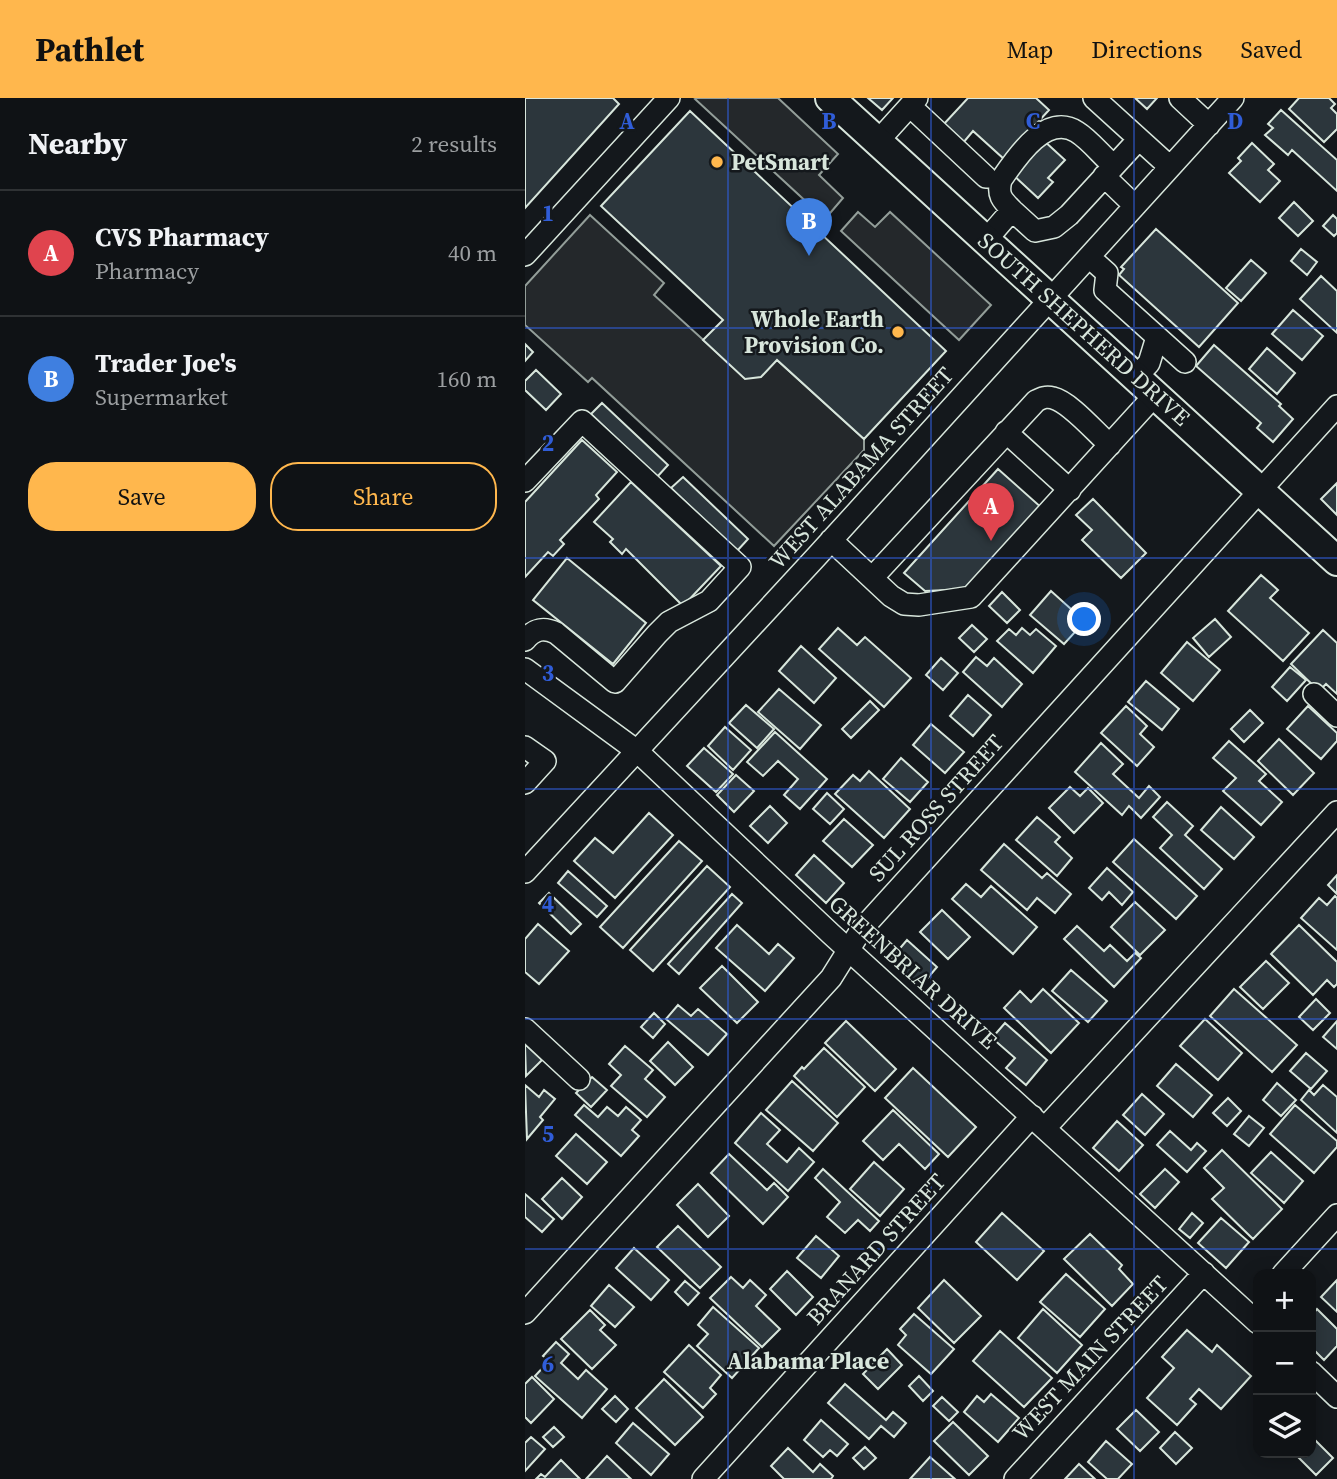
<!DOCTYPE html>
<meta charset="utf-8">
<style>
body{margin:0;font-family:"Source Serif 4",serif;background:#1d2022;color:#f1f3f6}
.controls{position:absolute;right:21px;bottom:21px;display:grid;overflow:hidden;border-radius:14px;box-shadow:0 4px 18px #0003}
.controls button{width:63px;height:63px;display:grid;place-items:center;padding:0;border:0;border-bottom:2px solid #2f3234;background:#0f1215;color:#f1f3f6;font:35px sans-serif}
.you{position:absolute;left:560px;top:522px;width:24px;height:24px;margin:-18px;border:5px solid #fff;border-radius:50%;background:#1a73e8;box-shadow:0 0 0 10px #1a73e833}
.badge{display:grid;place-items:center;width:46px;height:46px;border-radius:50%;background:#ffb74d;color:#fff;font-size:23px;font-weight:700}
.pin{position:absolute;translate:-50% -58px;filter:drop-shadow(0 2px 4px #0008)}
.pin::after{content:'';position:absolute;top:37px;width:24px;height:21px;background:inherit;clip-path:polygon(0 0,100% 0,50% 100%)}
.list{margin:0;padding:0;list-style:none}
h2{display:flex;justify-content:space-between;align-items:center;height:91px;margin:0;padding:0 28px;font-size:30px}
h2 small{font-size:23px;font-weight:400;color:#9b9ea0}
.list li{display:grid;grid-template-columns:46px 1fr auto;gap:21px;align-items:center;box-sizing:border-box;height:126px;padding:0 28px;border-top:2px solid #2f3234}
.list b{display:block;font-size:26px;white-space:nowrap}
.list p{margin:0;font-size:23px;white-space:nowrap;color:#9b9ea0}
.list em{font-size:23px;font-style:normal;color:#9b9ea0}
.actions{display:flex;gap:14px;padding:21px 28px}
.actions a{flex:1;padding:16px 0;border:2px solid #ffb74d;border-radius:28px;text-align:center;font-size:24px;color:#ffb74d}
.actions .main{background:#ffb74d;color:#111}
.icon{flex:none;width:38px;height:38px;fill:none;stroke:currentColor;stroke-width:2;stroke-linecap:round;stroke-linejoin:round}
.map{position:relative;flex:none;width:812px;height:1381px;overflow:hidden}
header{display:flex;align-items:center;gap:42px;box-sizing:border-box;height:98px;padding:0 35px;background:#ffb74d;color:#111}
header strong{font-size:33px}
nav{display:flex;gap:38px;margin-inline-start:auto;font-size:24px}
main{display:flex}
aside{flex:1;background:#0f1215}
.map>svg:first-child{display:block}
</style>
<header>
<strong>Pathlet</strong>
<nav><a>Map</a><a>Directions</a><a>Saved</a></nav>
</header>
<main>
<aside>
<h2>Nearby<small>2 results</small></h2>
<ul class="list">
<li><span class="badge" style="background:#e0444e">A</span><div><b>CVS Pharmacy</b><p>Pharmacy</p></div><em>40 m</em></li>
<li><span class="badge" style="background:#3f7fe0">B</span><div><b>Trader Joe's</b><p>Supermarket</p></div><em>160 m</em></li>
</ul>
<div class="actions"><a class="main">Save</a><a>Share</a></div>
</aside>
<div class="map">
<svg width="812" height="1381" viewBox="0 0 812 1381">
<rect width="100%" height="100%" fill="#14181c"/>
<path fill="#24282b" stroke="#939e99" stroke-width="2" d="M172,0H253L313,56L294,77L318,100L300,121L170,1Z
M333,114L350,129L365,114L466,207L434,242L316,133Z
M65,117L139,185L129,197L220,280L252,262L339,341V352L249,448L67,280L63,284L0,227V188Z"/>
<path fill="#2c363c" stroke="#d8e6dc" stroke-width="2" d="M0,0H88L94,6L0,110Z
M343,0H368L357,12Z
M443,0H511L524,12L479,61L448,33L438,45L418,27Z
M610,0H632L622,11Z
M774,0H804L810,6L806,10L812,16V31L799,44L764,11Z
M756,12L812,62V93L767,52L763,57L740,37L748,30L743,26Z
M165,13L421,253L339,341L252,262L236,279L220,281L178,242L198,222L76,108Z
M517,41L540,62L523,80L528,84L513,100L486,75Z
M727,45L749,66L743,72L755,83L735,104L704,75L716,63L713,60Z
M769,104L788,123L773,138L754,120Z
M808,117L812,121V135L809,138L798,128Z
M631,131L713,205L674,249L594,177L599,171L596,169Z
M776,151L792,164L782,177L766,163Z
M726,162L741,175L716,203L701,190Z
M796,178L812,193V235L775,201Z
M768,212L798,238L777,262L747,236Z
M0,246L8,254L0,263Z
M689,247L756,306L754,308L768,321L748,344L732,330L736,325L671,268Z
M742,250L770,275L752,296L724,271Z
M11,272L36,296L21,312L0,292V283Z
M77,305L143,367L132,379L66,316Z
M57,342L92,374L71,397L74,401L35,442L39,446L28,458L23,454L0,479V404Z
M473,371L518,411L445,491L400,493L379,475Z
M158,379L223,441L212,453L146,390Z
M106,384L196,468L158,508L101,451L97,456L85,444L88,441L69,424Z
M812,385V417L796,401Z
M568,401L621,455L596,480L557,442L567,432L551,417Z
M42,460L121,525L88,566L8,502Z
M736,477L753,492L745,500L784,535L758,563L703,513Z
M526,493L556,520L547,530L551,533L539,546L505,517Z
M477,494L495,512L482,525L464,508Z
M690,521L706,539L684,559L668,540Z
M447,527L462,541L449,554L434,540Z
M313,530L332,547L340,539L386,580L359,609L294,551Z
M497,530L505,537L511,531L531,548L508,575L472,543L484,531L491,537Z
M798,532L812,545V596L801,586L794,593L766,566Z
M662,544L695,572L668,603L636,575Z
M276,548L311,580L289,605L254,573Z
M451,559L462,568L469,560L497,586L477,609L438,574Z
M416,560L433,575L418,592L401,577Z
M765,569L781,582L762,603L747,589Z
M621,583L654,611L637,632L603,604Z
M254,591L296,627L275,651L233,614Z
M443,597L466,617L448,638L425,618Z
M345,603L354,612L326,640L317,631Z
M221,607L249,631L232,650L204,625Z
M601,608L622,628L615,636L629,649L612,668L576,635Z
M783,608L812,635V643L796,661L762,631Z
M725,612L738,625L719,644L706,631Z
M406,626L439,654L420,675L388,647Z
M200,629L226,652L208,672L183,648Z
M250,634L302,681L275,711L259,697L273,681L253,663L238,678L222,664Z
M754,641L789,675L768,697L733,663Z
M704,643L741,676L734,683L757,704L736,727L698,693L711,680L688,660Z
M576,645L598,666L588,676L614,700L624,688L635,699L616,720L604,708L597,717L550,674Z
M179,650L208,676L191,694L162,668Z
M376,660L403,684L385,704L358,681Z
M344,673L385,711L359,740L310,696L328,677L335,683Z
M211,677L229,693L209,714L192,697Z
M545,689L555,698L563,690L578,705L549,735L524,710Z
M302,695L319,711L305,726L288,711Z
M642,704L668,728L660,737L697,771L679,791L635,750L647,737L628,719Z
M245,708L262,725L243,745L225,728Z
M696,709L729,739L709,761L676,732Z
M124,715L148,737L90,800L49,763L70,740L88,755Z
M512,719L535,739L530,744L547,760L532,778L491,742Z
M319,721L348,747L327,769L298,743Z
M609,741L672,798L651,821L588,764Z
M154,743L177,763L98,850L75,829Z
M479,746L517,780L522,775L546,796L530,815L512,800L502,812L456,772Z
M289,757L319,785L301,805L271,777Z
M182,768L205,789L128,873L105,852Z
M582,770L608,794L597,807L584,794L577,802L564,790Z
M43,773L82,808L72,819L33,785Z
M812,777V796L803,787Z
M441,786L456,799L466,788L512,829L488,856L427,801Z
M24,795L56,826L46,836L14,805Z
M207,796L217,805L154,876L143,866Z
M810,798L812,800V852L776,820L794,800L802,807Z
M610,804L640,832L615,857L586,829Z
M417,812L445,839L423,861L395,834Z
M13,826L44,853L14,886L0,874V841Z
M212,827L244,856L253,846L269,860L240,893L191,850Z
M774,827L812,864V886L809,889L802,882L788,897L746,856Z
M552,828L579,853L585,847L602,863L610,855L616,860L589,889L539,841Z
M382,842L412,869L395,889L365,862Z
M741,863L764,885L738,911L715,889Z
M197,868L233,904L212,925L175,890Z
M546,872L582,903L563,924L527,893Z
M518,891L554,925L526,955L479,910L495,893L506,904Z
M709,891L772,947L747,974L685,918Z
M791,901L805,915L788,932L774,919Z
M153,907L166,918L173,911L202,936L183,957L141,921Z
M129,915L140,926L128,940L116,929Z
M680,921L717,955L693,982L655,948Z
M321,923L371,971L350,993L300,945Z
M812,923V951L798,939Z
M480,925L522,962L501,987L481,970L490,960L467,940Z
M143,944L168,969L150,987L125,963Z
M1,947L17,962L1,978L0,948Z
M100,948L128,972L120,981L140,999L122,1019L86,988L96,977L84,966Z
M299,950L340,989L312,1019L269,978L277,969L279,971Z
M781,955L802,973L786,991L765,973Z
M651,966L687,997L668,1019L632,988Z
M388,970L451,1029L423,1059L360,1000Z
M67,979L82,992L66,1009L51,995Z
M267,983L313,1025L288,1053L241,1012Z
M752,985L771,1002L756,1018L738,1002Z
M0,987L14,999L19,992L30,1001L15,1019L18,1022L2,1041Z
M798,987L812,999V1035L776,1002L784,992L789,997Z
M617,996L639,1016L620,1037L598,1017Z
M703,1000L716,1013L702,1028L688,1015Z
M59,1007L73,1019L82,1009L93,1018L101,1009L116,1022L107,1032L114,1038L96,1058L50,1017Z
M770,1007L812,1043V1049L789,1075L745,1036Z
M368,1012L414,1056L400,1071L374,1046L358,1062L338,1043Z
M236,1015L255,1032L242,1046L262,1064L274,1050L289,1064L263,1093L210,1045Z
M724,1018L739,1030L724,1048L709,1036Z
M592,1023L618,1047L594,1073L568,1050Z
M645,1033L666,1052L672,1045L681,1053L662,1074L632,1047Z
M51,1036L82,1064L62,1086L31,1058Z
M697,1052L757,1111L728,1141L687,1101L699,1090L679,1070Z
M746,1054L778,1083L759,1105L726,1075Z
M204,1056L242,1092L249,1085L263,1099L238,1126L186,1075Z
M349,1064L379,1091L355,1118L325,1091Z
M298,1071L354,1123L345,1133L333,1122L320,1135L302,1119L315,1104L290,1080Z
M640,1071L654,1084L630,1110L615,1096Z
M37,1080L57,1099L37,1121L17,1101Z
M173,1086L204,1118L183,1139L152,1107Z
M0,1096L29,1121L17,1134L0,1119Z
M477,1115L519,1153L492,1182L451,1144Z
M667,1115L678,1125L665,1140L654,1131Z
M696,1120L724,1144L701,1170L673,1145Z
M153,1128L196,1169L175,1190L132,1149Z
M565,1136L597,1167L594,1171L608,1186L587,1208L539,1161Z
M291,1138L314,1158L296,1180L272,1160Z
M109,1150L144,1182L126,1202L91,1170Z
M262,1173L288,1199L271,1217L245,1191Z
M541,1176L580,1211L555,1239L515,1204Z
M206,1179L218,1190L225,1182L241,1197L231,1208L255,1231L237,1249L185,1200Z
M419,1182L456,1218L429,1245L393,1210Z
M812,1182V1214L796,1199Z
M160,1183L174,1195L163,1207L150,1194Z
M84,1187L109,1209L90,1229L66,1208Z
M188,1209L234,1250L207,1280L172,1248L183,1236L173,1227Z
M518,1211L557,1247L532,1275L493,1240Z
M792,1211L812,1231V1248L799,1262L786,1249V1218Z
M65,1212L80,1227L75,1232L91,1247L67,1271L36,1241Z
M389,1216L429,1251L406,1276L373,1247L381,1237L375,1231Z
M662,1232L687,1254L692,1247L726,1278L696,1311L674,1291L665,1301L671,1306L652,1327L622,1300L649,1270L637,1259Z
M475,1233L527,1280L499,1309L448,1263Z
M31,1244L44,1256L36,1265L53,1281L61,1272L82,1291L57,1320L10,1278L24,1263L18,1258Z
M164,1247L196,1277L185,1290L191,1296L178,1310L139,1274Z
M362,1251L377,1267L353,1291L338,1276Z
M394,1278L408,1293L398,1303L384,1288Z
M7,1279L29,1301L6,1325L0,1319V1286Z
M139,1281L178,1319L150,1347L111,1310Z
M320,1286L361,1322L368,1314L381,1325L369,1339L356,1328L344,1341L303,1305Z
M466,1296L494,1320L473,1344L439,1314L452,1298L459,1304Z
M90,1298L103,1311L91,1324L77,1311Z
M417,1299L433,1314L424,1323L408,1308Z
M611,1312L634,1334L615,1353L592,1331Z
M296,1322L323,1346L312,1358L305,1352L298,1359L279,1342Z
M428,1324L463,1358L444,1377L409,1343Z
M108,1325L144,1356L126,1377L91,1345Z
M29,1329L39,1339L28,1349L18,1339Z
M650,1334L667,1350L651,1366L635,1350Z
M786,1338L808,1360L791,1377L769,1355H786Z
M6,1339L20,1351L0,1373V1345Z
M581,1343L607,1366L593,1381H582L563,1364Z
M340,1349L351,1360L339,1371L328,1360Z
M263,1350L288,1374L295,1366L308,1378L306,1381H259L246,1368Z
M82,1358L106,1381H61Z
M405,1359L430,1381H385Z
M36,1362L55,1381H11L16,1376L20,1379Z
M554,1366L570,1381H540Z"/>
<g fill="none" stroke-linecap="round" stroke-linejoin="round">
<defs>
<path id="minor" d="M569,0L645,69
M655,0L684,27
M385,8L461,79
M353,43L392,0
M579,78L610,108
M487,112C477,102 472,97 476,82C491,60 521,14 552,34C565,42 577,58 589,68
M461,142L487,112L510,133L529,129L544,117L614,41
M0,157L144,0
M564,159L582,175L580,192L660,264
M611,279L624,265L632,239
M481,334L545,392
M0,383L57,323L215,469L184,503L144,524L132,536L90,584L31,535C19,529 9,531 0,542
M306,442L366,498L379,506L394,507L446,499L630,297
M347,480L511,303C517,300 521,298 528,300C545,304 571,335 585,347
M0,571L112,653L306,836L733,1225
M789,596L812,618
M0,649L20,663L0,685
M0,774L292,458L708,0
M0,931L54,981
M520,1030L812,714
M758,1176L812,1117
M0,1215L306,880L336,832L812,308
M786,1274L812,1299
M178,1381L507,1018
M490,1381L679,1175"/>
<path id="major" d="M305,0L812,463"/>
</defs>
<use href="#minor" stroke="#d8e6dc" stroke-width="24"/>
<use href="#major" stroke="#d8e6dc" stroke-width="32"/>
<use href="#minor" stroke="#14181c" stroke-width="21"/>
<use href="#major" stroke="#14181c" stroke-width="28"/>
</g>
<path fill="none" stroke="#305dd8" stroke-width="2" stroke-opacity="0.55" d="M203,0V1381M406,0V1381M609,0V1381M0,230H812M0,460H812M0,691H812M0,921H812M0,1151H812"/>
<g fill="#ffb74d" stroke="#14181c" stroke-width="2.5">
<circle cx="192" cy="64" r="7"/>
<circle cx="373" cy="234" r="7"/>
</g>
<g text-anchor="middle" stroke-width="5" stroke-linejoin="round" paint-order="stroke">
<g font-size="23" font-weight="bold" fill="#d8e6dc" stroke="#14181c" text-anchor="start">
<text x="206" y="72">PetSmart</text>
<text x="359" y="229" text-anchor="end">Whole Earth<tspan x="359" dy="26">Provision Co.</tspan></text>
</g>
<g font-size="23" fill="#d8e6dc" stroke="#14181c">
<text transform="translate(559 231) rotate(42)" y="8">SOUTH SHEPHERD DRIVE</text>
<text transform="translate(336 370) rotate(-48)" y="8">WEST ALABAMA STREET</text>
<text transform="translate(411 710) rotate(-48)" y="8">SUL ROSS STREET</text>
<text transform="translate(388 874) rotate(42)" y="8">GREENBRIAR DRIVE</text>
<text transform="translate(351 1151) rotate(-48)" y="8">BRANARD STREET</text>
<text transform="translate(565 1260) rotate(-47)" y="8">WEST MAIN STREET</text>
</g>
<g font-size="24" font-weight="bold" fill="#d8e6dc" stroke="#14181c">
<text x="283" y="1271">Alabama Place</text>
</g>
</g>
<g font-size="23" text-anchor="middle" font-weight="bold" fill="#305dd8" stroke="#14181c" stroke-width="5" stroke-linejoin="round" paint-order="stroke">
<text x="102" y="31">A</text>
<text x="304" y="31">B</text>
<text x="508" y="31">C</text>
<text x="710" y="31">D</text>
<text x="23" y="123">1</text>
<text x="23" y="353">2</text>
<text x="23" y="583">3</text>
<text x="23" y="814">4</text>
<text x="23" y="1044">5</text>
<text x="23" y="1274">6</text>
</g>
</svg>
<div class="controls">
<button>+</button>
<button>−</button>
<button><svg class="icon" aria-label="layers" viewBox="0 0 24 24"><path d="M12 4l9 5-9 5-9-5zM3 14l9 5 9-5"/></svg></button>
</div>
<div class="you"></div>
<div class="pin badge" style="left:466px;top:443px;background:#e0444e">A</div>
<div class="pin badge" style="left:284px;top:158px;background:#3f7fe0">B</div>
</div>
</main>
